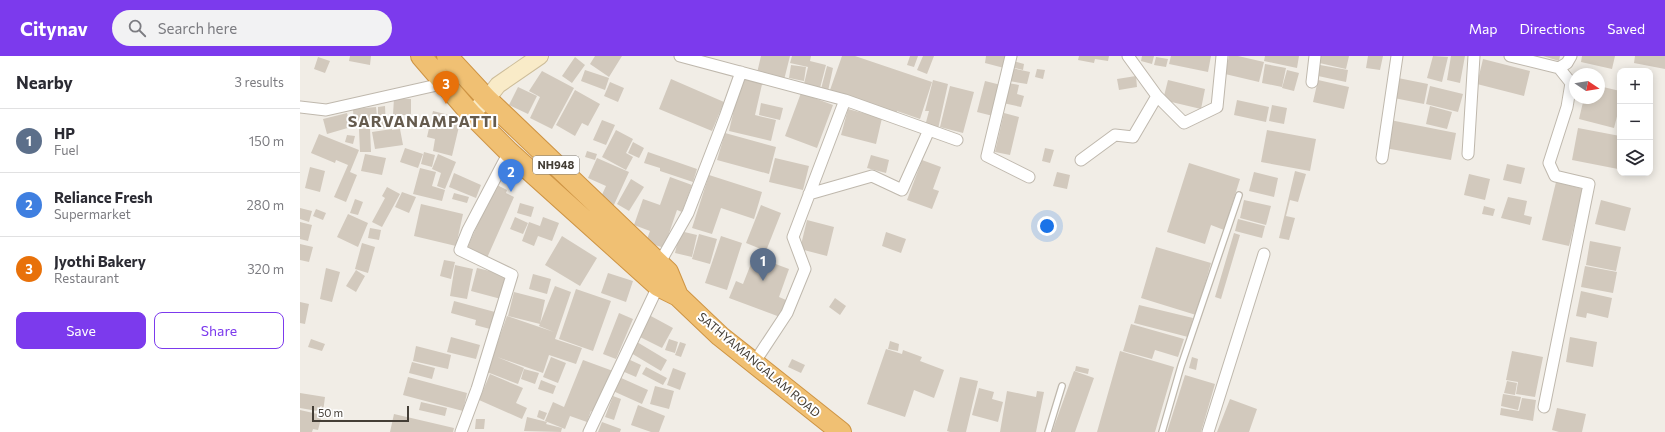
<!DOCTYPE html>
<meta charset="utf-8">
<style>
body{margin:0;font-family:Commissioner,sans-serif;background:#f2f2f3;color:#2b2b33}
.controls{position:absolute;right:12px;top:12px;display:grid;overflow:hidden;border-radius:8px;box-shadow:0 2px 10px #0003}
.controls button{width:36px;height:36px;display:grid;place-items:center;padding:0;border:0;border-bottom:1px solid #e1e1e2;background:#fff;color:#2b2b33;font:20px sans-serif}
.compass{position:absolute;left:1269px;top:12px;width:36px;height:36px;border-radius:50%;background:#fff;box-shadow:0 2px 10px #0003;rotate:102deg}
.scale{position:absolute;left:12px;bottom:10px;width:97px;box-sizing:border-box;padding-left:4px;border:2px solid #443e36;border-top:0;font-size:11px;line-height:14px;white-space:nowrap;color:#443e36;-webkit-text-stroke:3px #fff;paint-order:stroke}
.you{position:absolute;left:747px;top:170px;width:14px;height:14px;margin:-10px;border:3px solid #fff;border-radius:50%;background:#1a73e8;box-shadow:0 0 0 6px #1a73e833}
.badge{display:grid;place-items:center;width:26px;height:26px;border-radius:50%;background:#7c3aed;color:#fff;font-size:13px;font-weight:700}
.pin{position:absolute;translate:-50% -33px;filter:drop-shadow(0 1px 2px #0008)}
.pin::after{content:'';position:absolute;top:21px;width:14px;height:12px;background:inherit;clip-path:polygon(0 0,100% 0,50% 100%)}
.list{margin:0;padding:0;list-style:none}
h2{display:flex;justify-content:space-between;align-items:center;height:52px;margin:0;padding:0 16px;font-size:17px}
h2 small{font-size:13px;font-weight:400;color:#7c7c81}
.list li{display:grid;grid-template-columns:26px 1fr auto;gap:12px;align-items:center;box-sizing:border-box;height:64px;padding:0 16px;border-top:1px solid #e1e1e2}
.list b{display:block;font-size:15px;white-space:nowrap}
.list p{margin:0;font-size:13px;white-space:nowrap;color:#7c7c81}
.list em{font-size:13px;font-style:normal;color:#7c7c81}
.actions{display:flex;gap:8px;padding:12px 16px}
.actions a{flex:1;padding:9px 0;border:1px solid #7c3aed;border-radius:8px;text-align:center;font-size:14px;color:#7c3aed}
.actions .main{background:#7c3aed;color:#fff}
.icon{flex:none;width:22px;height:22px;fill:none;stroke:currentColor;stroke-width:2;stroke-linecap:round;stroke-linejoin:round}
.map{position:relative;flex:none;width:1365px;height:376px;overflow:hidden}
header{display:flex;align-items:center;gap:24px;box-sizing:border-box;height:56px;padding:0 20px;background:#7c3aed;color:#fff}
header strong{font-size:19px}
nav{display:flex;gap:22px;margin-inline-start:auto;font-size:14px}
.search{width:280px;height:36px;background:#f2f2f3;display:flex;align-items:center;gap:10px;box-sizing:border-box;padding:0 14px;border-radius:22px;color:#7c7c81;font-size:15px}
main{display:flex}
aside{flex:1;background:#fff}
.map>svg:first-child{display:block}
</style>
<header>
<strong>Citynav</strong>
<div class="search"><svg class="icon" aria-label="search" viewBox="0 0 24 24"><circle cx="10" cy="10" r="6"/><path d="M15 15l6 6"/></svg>Search here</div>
<nav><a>Map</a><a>Directions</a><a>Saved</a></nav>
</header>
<main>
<aside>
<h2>Nearby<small>3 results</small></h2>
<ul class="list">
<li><span class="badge" style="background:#5c6f8a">1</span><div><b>HP</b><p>Fuel</p></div><em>150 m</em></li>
<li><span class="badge" style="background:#3f7fe0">2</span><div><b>Reliance Fresh</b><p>Supermarket</p></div><em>280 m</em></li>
<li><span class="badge" style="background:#e8710a">3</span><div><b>Jyothi Bakery</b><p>Restaurant</p></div><em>320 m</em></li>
</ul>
<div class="actions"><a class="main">Save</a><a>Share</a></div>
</aside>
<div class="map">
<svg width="1365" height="376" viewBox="0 0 1365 376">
<rect width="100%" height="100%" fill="#f1ede6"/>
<path fill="#d2c9bd" d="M50,0H71L70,9L49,5Z
M295,0H322L309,21L290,8Z
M461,0H490L484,24L457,17Z
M492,0H511L510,5L526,9L520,32L504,28L508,11L490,7Z
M542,0H555L632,26L620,63L597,55V57L530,34Z
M610,0H618L614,11L607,9Z
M623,0H634L627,18L617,14Z
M686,0H707L704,12L685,7Z
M779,0H809L808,5L795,3L794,7L778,4Z
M842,0H854L852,8L841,5Z
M871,0H911L908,16L869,8Z
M929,0H938L964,6L959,26L925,18Z
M965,0H999L997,12L964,5Z
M1017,0H1049L1046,13L1015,6Z
M1068,0H1083L1080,14L1066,12Z
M1133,0L1148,1L1142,26L1127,22Z
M1151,0H1165L1160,27L1147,24Z
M1243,0H1260L1259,5Z
M1282,0H1315L1312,13L1281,6Z
M1335,0H1365V13L1334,7Z
M18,1L30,5L25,17L14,13Z
M275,1L285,9L272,27L262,20Z
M856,1L868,3L866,11L854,9Z
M1183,3L1230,15L1224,40L1177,28Z
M713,5L724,8L723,14L711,11Z
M965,8L986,12L982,31L962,27Z
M491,9L506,11L504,25L489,22Z
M1020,9L1048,14L1046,26L1018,20Z
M527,10L533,12L528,35L521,33Z
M712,12L730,16L727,28L709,25Z
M737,13L745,14L743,23L735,21Z
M285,14L309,22L305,34L281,25Z
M987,14L999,17L994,35L982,32Z
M242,15L274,32L252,73L230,62L240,41L229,35Z
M442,19L463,24L455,59L476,64L471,85L429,75Z
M836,20L837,31L819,34L817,23Z
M1098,22L1128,28L1124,48L1094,42Z
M371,23L424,46L412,75L359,53Z
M633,24L648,28L638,73L625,70L629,55H625Z
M868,24L905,33L901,53L863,44Z
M1018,24L1049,31L1044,53L1013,46Z
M685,25L701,29L693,60L677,56Z
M310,26L324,32L318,46L304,40Z
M708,27L719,29L717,38L724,40L721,51L703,47Z
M650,30L674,36L663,77L640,71Z
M1130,30L1163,38L1158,56L1126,48Z
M1299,30L1320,35V49L1314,72L1279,63L1284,42H1299Z
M218,31L237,40L228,58L209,49Z
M275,34L300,48L288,70L282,67L275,80L256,69Z
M501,37L533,49L517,92L485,80Z
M94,42L111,43V59H93Z
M937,44L969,51L966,66L934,59Z
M461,47L483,52L480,64L459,59Z
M972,49L987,52L984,68L969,65Z
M85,50L86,72H78V51Z
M1130,50L1152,56L1147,73L1126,68Z
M76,51L78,70L54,72L53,53Z
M548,53L582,62L576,88L541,79Z
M133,55L161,62L152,100L133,95L135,83L127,81Z
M47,57L51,71L27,78L23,63Z
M704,57L719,61L710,99L695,96Z
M302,64L315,69L306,89L293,84Z
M1090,64L1156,77L1151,104L1085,92Z
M70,72L71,96H60L59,73Z
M1278,72L1320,80V105L1318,113L1272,104Z
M92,73V74L100,73L103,89L75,93L72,76Z
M316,74L333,83L326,97L333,101L326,114L302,101Z
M967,74L1016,83L1010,115L961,106Z
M425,77L476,91L469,118L417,104Z
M19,78L59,94L50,116L57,119L46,146L34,141L48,109L36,104L35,107L11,97Z
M47,79L55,80L53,88L45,86Z
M333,86L344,92L339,102L328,97Z
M105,92L123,98L118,112L100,106Z
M745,92L754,94L750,107L742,105Z
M287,95L297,98L295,104L285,101Z
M124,96L135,99L132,111L121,108Z
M348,96L397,113L393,126L360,115V112L344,107Z
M65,98L86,102L82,119L61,115Z
M138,98L156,106L145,133L137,130L141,117L132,113Z
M571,99L589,104L586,117L567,112Z
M297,102L329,116L313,151L299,145L306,130L288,122Z
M475,102L509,110L503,134L469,126Z
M622,104L641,111L633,133L639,135L632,153L607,144Z
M889,107L940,123L924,174L911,169L905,188L867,176Z
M1207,108L1225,112L1221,128L1203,124Z
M10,111L25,115L20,136L5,132Z
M120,112L136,116L132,130L145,134L142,145L113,138Z
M995,115L1006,118L998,146L990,144L986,160L995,162L989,184L979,182Z
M757,116L770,119L767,133L753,130Z
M954,116L978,122L974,141L949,135Z
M154,117L181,129L176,142L149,131Z
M1169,118L1190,123L1185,144L1164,139Z
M409,119L462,136L454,163L421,152L412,178L392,172Z
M370,121L392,129L382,156L377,154L364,192L346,186L350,175L334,169L343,143L360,149Z
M331,123L344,131L329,155L317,148Z
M1256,126L1283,133L1269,190L1242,184Z
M195,128L207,134L206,137L214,141L187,202L167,193Z
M87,131L100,138L82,171L72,166L85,142L82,140Z
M102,136L116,141L109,157L95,151Z
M154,137L169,141L167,147L152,143Z
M1208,141L1227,145L1224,159L1232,161L1230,169L1201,162Z
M55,143L63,146L58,159L50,157Z
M944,144L971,150L966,169L940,162Z
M1301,144L1331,152L1325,175L1295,168Z
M220,147L234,151L231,161L217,157Z
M121,148L163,158L156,190L114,180Z
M461,149L481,157L466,195L446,187Z
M1184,150L1195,153L1193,160L1182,158Z
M0,152L12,155L9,166L0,163Z
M16,153L26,157L23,164L13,160Z
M48,158L68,167L58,191L37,181Z
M215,161L228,167L223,178L210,173Z
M243,161L259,167L252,185L238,180L234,190L222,185L229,166L240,170Z
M938,163L965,170L962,182L935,175Z
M507,164L534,171L527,200L500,193Z
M0,166L12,169L8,185L0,183Z
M70,172L81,174L79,184L68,182Z
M380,175L397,179L392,201L375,197Z
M586,176L606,183L601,197L582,190Z
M934,177L940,179L921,243L915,241Z
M399,178L417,183L410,208L392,203Z
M262,180L297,202L280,230L245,209Z
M421,180L442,187L427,234L405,227Z
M1290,185L1321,191L1316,215L1286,209Z
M62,187L75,191L68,217L55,213Z
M0,188L13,191L9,206L0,204Z
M856,191L911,207L896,259L841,242Z
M454,200L489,213L479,241L486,244L480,261L429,242L436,225L443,228Z
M144,204L155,206L151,223L140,220Z
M155,209L173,213L167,243L150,240Z
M1285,210L1317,216L1313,237L1281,231Z
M26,212L40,216L32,246L20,243Z
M177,212L207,219L201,243L171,235Z
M56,214L65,220L56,236L46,230Z
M308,217L333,225L326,246L301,237Z
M233,218L251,223L247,238L229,233Z
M255,230L271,236L255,283L282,292L276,308L249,299L243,317L197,301L224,312L218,328L187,316L207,260L254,276L239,270Z
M276,233L311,245L293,295L259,283Z
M1281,235L1312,242L1308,262L1287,257L1286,262L1276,260Z
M214,236L245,244L240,268L208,260Z
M535,242L546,250L540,259L529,251Z
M154,245L195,256L190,273L175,269L176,264L151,257Z
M0,246L9,248L5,268L0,267Z
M839,249L893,262L888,281L834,267Z
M319,257L333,263L316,303L303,298Z
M349,259L373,272L362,292L338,280Z
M831,268L884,283L878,301L855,294L852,303L823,295Z
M151,281L180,289L176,303L147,296Z
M1270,281L1297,286L1293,311L1266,306Z
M11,283L25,288L22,295L8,291Z
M369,283L378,286L375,297L365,294Z
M590,285L599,288L598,295L588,293Z
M337,286L367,304L361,315L331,297Z
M380,286L386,288L381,301L375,299Z
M116,290L151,299L148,313L113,305Z
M586,293L602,298L603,294L622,301L620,305L644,314L634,342L614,334L605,361L567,348Z
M820,295L874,311L855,376H797Z
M1212,295L1243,301L1235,341L1216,338L1218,326L1206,324Z
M251,301L266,307L258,327L243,321Z
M892,301L898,303L896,314L889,312Z
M328,303L341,309L336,321L322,315Z
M492,303L505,309L501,317L488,311Z
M283,304L313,315L296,357L291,355L287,366L270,360L265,373L245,365L253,346L264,351Z
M112,306L135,312L132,323L109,317Z
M776,310L789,313L788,318L775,315Z
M346,311L367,322L363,329L342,318Z
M373,312L386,317L380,334L367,329Z
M224,313L239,317L235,328L221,323Z
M774,315L794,322L775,376H752Z
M190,318L223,332L216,347L227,352L222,363L179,344Z
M885,319L915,328L901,376H867Z
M108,321L167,337L163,355L103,339Z
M319,321L348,334L342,348L313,335Z
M660,321L678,325L666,376H650L647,375Z
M241,324L256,330L253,338L238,333Z
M1207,325L1217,327L1215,339L1204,337Z
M355,330L374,335L369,353L350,348Z
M679,332L694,336L692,343L703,346L698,366L672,359Z
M707,335L736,341L737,335L744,336L736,376H700Z
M0,337L25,341L23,356L0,352Z
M1203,338L1221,341L1218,354L1201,350Z
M313,340L321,343L314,364L305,361Z
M1222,342L1236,344L1233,365L1200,359L1201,352L1219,355Z
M930,343L957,353L949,376H917Z
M121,346L147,352L145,360L119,354Z
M338,349L365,360L359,376H351L331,369Z
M1257,352L1286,358L1282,376H1259L1252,374Z
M0,354L22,359L18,374L13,373L12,376H0Z
M239,354L247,357L244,364L237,361Z
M94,358L154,372L153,376H90Z
M227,361L247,366L246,368L262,372L261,376L224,375Z
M176,363H185L184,373H175Z
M302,366L321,373L320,376H298Z"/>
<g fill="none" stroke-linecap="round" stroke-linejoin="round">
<defs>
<path id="lane" d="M748,376L762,330
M862,376L881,310L939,139"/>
<path id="street" d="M380,0L545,44L657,84
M711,0L687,100L729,121
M828,0L857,40
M1210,0L1259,12L1267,7L1271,0
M1012,26L1015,0
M0,51L26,54L146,27
M1168,98L1174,0
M1082,102L1097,0
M781,104L815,79L833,81L857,40L884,67L917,51L922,0
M509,138L572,120L602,134L629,74
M359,208L388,157L425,61L441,16
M454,307L487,257L505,213L493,181L545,44
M1244,351L1289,128L1255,120L1249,107L1267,51L1271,27L1259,12
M161,376L177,333L212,219L160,194L168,174L209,96
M289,376L360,226
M908,376L964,198"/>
<path id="secondary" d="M171,58L187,43L198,29L240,0"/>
<path id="highway" d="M121,0L171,58L209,96L358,230L378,240
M147,0L187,43L368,216L378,240L420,280L541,376"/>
</defs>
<use href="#lane" stroke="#bfb8ad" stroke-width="8"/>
<use href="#street" stroke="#bfb8ad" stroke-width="13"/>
<use href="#secondary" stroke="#cdbd9a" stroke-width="18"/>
<use href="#highway" stroke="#ce9444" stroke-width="22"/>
<use href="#lane" stroke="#fff" stroke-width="5.5"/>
<use href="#street" stroke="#fff" stroke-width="11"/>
<use href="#secondary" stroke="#f9ebc8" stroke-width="16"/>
<use href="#highway" stroke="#f0c073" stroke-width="20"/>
</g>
<g text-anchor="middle" stroke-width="4" stroke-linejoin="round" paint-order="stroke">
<rect fill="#fff" stroke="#7c7872" stroke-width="1" x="233" y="100" width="46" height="18" rx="3"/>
<g font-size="11" font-weight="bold" fill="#443e36">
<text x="256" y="113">NH948</text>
</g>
<g font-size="12" fill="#443e36" stroke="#fff">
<text transform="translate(459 309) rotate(40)" y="4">SATHYAMANGALAM ROAD</text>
</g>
<g font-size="16" font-weight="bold" letter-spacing="1" fill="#655b4e" stroke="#fff">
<text x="123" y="71">SARVANAMPATTI</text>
</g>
</g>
</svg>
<div class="controls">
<button>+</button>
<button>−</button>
<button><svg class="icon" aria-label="layers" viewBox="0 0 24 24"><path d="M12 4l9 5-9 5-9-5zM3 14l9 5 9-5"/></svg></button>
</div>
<svg class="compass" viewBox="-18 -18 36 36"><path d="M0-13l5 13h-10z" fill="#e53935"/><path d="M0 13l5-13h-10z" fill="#7c7c81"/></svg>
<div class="scale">50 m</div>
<div class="you"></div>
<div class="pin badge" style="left:463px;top:225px;background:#5c6f8a">1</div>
<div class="pin badge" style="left:211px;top:136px;background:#3f7fe0">2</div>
<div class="pin badge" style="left:146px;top:48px;background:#e8710a">3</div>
</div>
</main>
